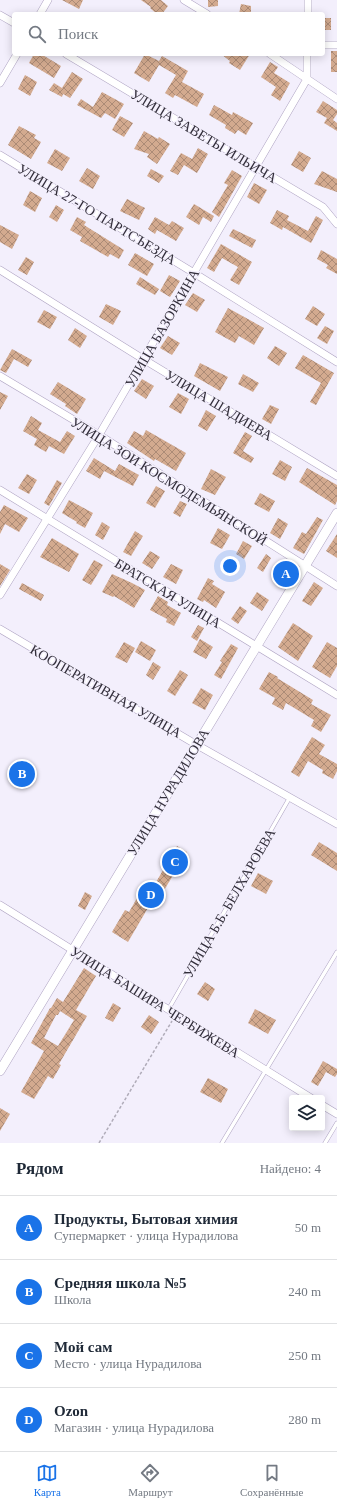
<!DOCTYPE html>
<html lang="ru">
<meta charset="utf-8">
<style>
body{margin:0;font-family:"Times New Roman",serif;background:#f6f6f7;color:#1f2937}
.controls{position:absolute;right:12px;bottom:12px;display:grid;overflow:hidden;border-radius:4px;box-shadow:0 2px 10px #0003}
.controls button{width:36px;height:36px;display:grid;place-items:center;padding:0;border:0;border-bottom:1px solid #e0e1e3;background:#fff;color:#1f2937;font:20px sans-serif}
.you{position:absolute;left:230px;top:566px;width:14px;height:14px;margin:-10px;border:3px solid #fff;border-radius:50%;background:#1a73e8;box-shadow:0 0 0 6px #1a73e833}
.badge{display:grid;place-items:center;width:26px;height:26px;border-radius:50%;background:#1a73e8;color:#fff;font-size:13px;font-weight:700}
.pin{position:absolute;translate:-50% -50%;border:2px solid #fff;box-shadow:0 1px 4px #0006}
.list{margin:0;padding:0;list-style:none}
h2{display:flex;justify-content:space-between;align-items:center;height:52px;margin:0;padding:0 16px;font-size:17px}
h2 small{font-size:13px;font-weight:400;color:#747a83}
.list li{display:grid;grid-template-columns:26px 1fr auto;gap:12px;align-items:center;box-sizing:border-box;height:64px;padding:0 16px;border-top:1px solid #e0e1e3}
.list b{display:block;font-size:15px;white-space:nowrap}
.list p{margin:0;font-size:13px;white-space:nowrap;color:#747a83}
.list em{font-size:13px;font-style:normal;color:#747a83}
.icon{flex:none;width:22px;height:22px;fill:none;stroke:currentColor;stroke-width:2;stroke-linecap:round;stroke-linejoin:round}
.map{position:relative;flex:none;width:337px;height:1143px;overflow:hidden}
.search{position:absolute;background:#fff;box-shadow:0 2px 10px #0003;left:12px;right:12px;top:12px;height:44px;display:flex;align-items:center;gap:10px;box-sizing:border-box;padding:0 14px;border-radius:4px;color:#747a83;font-size:15px}
.sheet{height:308px;background:#fff}
nav{display:flex;justify-content:space-around;align-items:center;box-sizing:border-box;height:56px;border-top:1px solid #e0e1e3;background:#fff;font-size:11px;color:#747a83}
nav a{display:grid;justify-items:center;gap:2px}
nav .on{color:#1a73e8}
.map>svg:first-child{display:block}
</style>
<div class="map">
<svg width="337" height="1143" viewBox="0 0 337 1143">
<defs>
<pattern id="building-cross-hatch" width="8" height="8" patternUnits="userSpaceOnUse"><rect width="8" height="8" fill="#d3aa8f"/><path d="M0 0l8 8M0 8l8-8" fill="none" stroke="#ac8b76"/></pattern>
</defs>
<rect width="100%" height="100%" fill="#f3effc"/>
<path fill="url(#building-cross-hatch)" fill-rule="evenodd" d="M62,0H83L79,9Z
M141,0H161L168,6L162,14H157L150,8L151,7Z
M208,0H218V6L208,7Z
M241,4L251,6V14H239Z
M323,18H331V30H323Z
M331,51H337V72H331Z
M34,54H41L61,66L54,78L29,63Z
M145,54L159,61L162,56L188,71L182,82L204,94L197,107L175,95L173,98L165,93L176,75L159,65L149,82L134,73Z
M221,54H250L240,70L229,63L230,61Z
M270,62L278,67L274,73L290,83L280,101L271,95L276,87L261,77Z
M72,72L83,79L70,98L63,94L62,97L49,90L54,83L62,88Z
M25,75L37,82L30,96L18,89Z
M102,92L124,104L115,119L105,113L101,118L77,105L81,99L93,107Z
M323,101L337,110V114L333,120L337,123V131L324,123L327,118L316,112Z
M214,105L232,115L233,112L253,123L246,135L238,130L235,134L225,128L226,125L209,115Z
M120,116L133,123L124,137L112,130Z
M19,126L36,135L34,138L41,142L31,159L8,145Z
M144,131L158,139L159,137L170,144L157,164L147,157L149,154L134,149Z
M198,148L208,154L197,173L184,165L178,175L170,171L181,153L192,159Z
M55,149L70,158L62,171L47,163Z
M299,151L311,158L303,172L291,165Z
M87,168L100,176L93,189L79,181Z
M151,169L164,176L159,183L147,176Z
M232,170L242,176L219,217L212,212L228,185L224,183Z
M322,171L337,179V192L314,184Z
M254,183L267,190L259,204L247,197Z
M30,191L42,198L35,212L23,205Z
M127,199L145,208L139,220L120,211Z
M194,204L214,216L211,222L203,217L199,225L186,217Z
M56,205L64,210L57,222L49,217Z
M277,210L289,216L287,220L308,231L316,216L323,220L311,243L283,227L282,230L270,223Z
M77,217L86,222L84,225L124,250L119,259L110,254L108,257L80,241L82,237L70,230Z
M155,217L169,225L172,221L184,228L176,241L157,230L155,234L148,229Z
M0,225L19,235L12,249L0,242Z
M233,229L256,240L252,248L229,236Z
M221,244L252,262L239,285L230,280L238,267L222,258L214,272L207,268Z
M321,250L337,259V274L326,268L328,265L317,259Z
M135,253L154,264L147,276L128,265Z
M26,257L34,262L27,275L18,270Z
M169,275L180,281L170,297L160,291Z
M140,277L159,289L155,295L136,284Z
M193,293L205,300L197,312L185,305Z
M106,304L121,311L113,325L99,317Z
M313,306L325,314L317,326L305,319Z
M228,308L264,328L254,345L239,336L235,343L215,332Z
M44,310L57,317L50,329L37,322Z
M325,326L334,331L327,344L317,338Z
M75,328L87,336L80,348L68,340Z
M168,336L180,343L172,355L160,348Z
M275,346L287,353L279,366L267,358Z
M12,349L32,360L28,367L14,359L6,373L0,370Z
M303,355L334,373L316,405L310,402L321,383L295,368Z
M200,363L228,377L220,391L194,376Z
M243,374L259,383L253,392L238,384Z
M142,379L154,386L146,399L134,391Z
M58,382L86,399L77,414L65,406L66,404L50,394Z
M0,392L8,396L0,410Z
M178,393L189,399L181,414L169,407Z
M270,405L279,409L271,424L262,419Z
M206,410L216,416L207,431L198,426Z
M31,416L42,423L38,430L60,442L67,431L75,436L64,454L49,446L46,452L34,445L37,439L23,431Z
M146,430L186,453L176,471L155,459L154,461L127,443L134,431L143,436Z
M245,432L252,436L243,451L254,458L251,463L233,453Z
M94,458L115,471L119,464L139,475L133,486L104,471L100,479L86,471Z
M280,460L292,467L285,481L272,474Z
M307,468L337,485V501L335,505L299,482Z
M211,469L226,477L215,495L201,489Z
M27,474L37,480L29,494L18,488Z
M57,480L62,483L49,506L44,503Z
M156,486L165,491L155,508L146,503Z
M260,493L275,501L269,512L254,504Z
M69,500L93,513L85,528L76,523L77,522L62,513Z
M180,501L187,504L180,517L173,513Z
M4,505L28,518L19,532L5,524L0,534V512Z
M317,517L323,520L304,554L293,548L302,532L306,534Z
M278,518L288,524L280,539L270,533Z
M102,522L110,527L103,540L95,535Z
M218,528L230,535L222,549L210,543Z
M135,531L143,536L131,556L123,552Z
M337,534V558L326,551Z
M52,538L79,554L69,572L40,557Z
M243,541L252,546L244,559L236,554Z
M150,551L160,557L152,569L142,563Z
M266,554L271,558L263,572L257,568Z
M94,560L103,565L91,585L82,580Z
M0,564L10,570L0,586Z
M171,564L183,570L176,584L163,577Z
M285,566L294,571L286,584L277,578Z
M112,574L132,583L145,590L134,608L114,596L113,597L102,592Z
M208,578L214,581L212,584L225,592L216,608L204,600L203,602L197,599Z
M314,582L323,588L311,606L302,601Z
M22,583L44,595L41,601L19,589Z
M257,592L269,600L262,611L250,603Z
M158,596L168,602L167,605L181,613L174,626L166,622L167,619L150,610Z
M240,606L247,611L238,624L231,619Z
M293,623L313,636L298,661L278,647Z
M198,625L204,628L197,641L191,637Z
M200,639L213,647L206,659L193,652Z
M141,641L156,650L150,661L135,652Z
M124,642L135,648L127,663L115,657Z
M327,642L337,648V666L330,678L312,667Z
M231,644L238,648L221,679L214,675L222,662L220,661Z
M153,662L161,667L153,680L146,675Z
M180,670L188,675L175,696L167,691Z
M269,672L278,677L277,678L313,700L311,704L331,715L321,732L311,726L314,720L286,703L283,710L272,704L275,698L259,689Z
M201,688L213,695L205,710L192,703Z
M312,737L325,745L319,754L337,764V771L333,779L322,773L323,770L308,761L299,777L291,772Z
M319,842L337,853V871L311,855Z
M177,846L187,852L157,902L148,896Z
M258,873L273,881L266,894L251,886Z
M85,892L92,896L85,910L78,906Z
M140,893L152,901L128,942L112,932L125,910L129,912Z
M84,968L96,976L76,1010L87,1016L59,1064L61,1065L53,1079L48,1076L34,1099L21,1092L44,1051L31,1043L50,1008H51L57,998L63,1002ZM60,1011L74,1020L58,1046L44,1038L56,1015H58Z
M205,982L215,989L208,1001L197,994Z
M113,1003L121,1008L113,1022L105,1018Z
M255,1009L276,1020L268,1034L248,1023Z
M149,1015L159,1022L151,1034L141,1027Z
M323,1061L337,1069V1074L335,1077L326,1072L318,1086L311,1082Z
M208,1078L228,1089L221,1103L200,1092Z
M0,1108L10,1114L0,1131Z"/>
<g fill="none" stroke-linecap="round" stroke-linejoin="round">
<defs>
<path id="service" d="M168,1010L290,797
M222,1143L337,952
M325,1143L337,1123"/>
<path id="minor" d="M184,0L207,14
M40,14L48,0
M308,14V0
M0,15L14,23
M323,45H337
M66,54L323,207L337,224
M270,54L337,99
M0,83L17,54
M0,155L194,273L337,362
M0,270L143,359L337,476
M0,376L99,435L337,586
M0,490L337,695
M0,595L99,435L307,79V54
M0,629L197,745L337,824
M0,905L311,1098
M322,1105L337,1114"/>
<path id="tertiary" d="M0,1071L337,513"/>
</defs>
<use href="#service" stroke="#afa4c3" stroke-width="4.5"/>
<use href="#minor" stroke="#afa4c3" stroke-width="8"/>
<use href="#tertiary" stroke="#afa4c3" stroke-width="10"/>
<path stroke="#b0acb9" stroke-width="1.5" stroke-dasharray="3 2" stroke-linecap="butt" d="M99,1143L172,1021"/>
<use href="#service" stroke="#fff" stroke-width="3.5"/>
<use href="#minor" stroke="#fff" stroke-width="7"/>
<use href="#tertiary" stroke="#fff" stroke-width="9"/>
</g>
<g text-anchor="middle" stroke-width="3" stroke-linejoin="round" paint-order="stroke">
<g font-size="14" fill="#322e3a" stroke="#f3effc">
<text transform="translate(204 136) rotate(31)" y="5">УЛИЦА ЗАВЕТЫ ИЛЬИЧА</text>
<text transform="translate(97 214) rotate(31)" y="5">УЛИЦА 27-ГО ПАРТСЪЕЗДА</text>
<text transform="translate(162 328) rotate(-60)" y="5">УЛИЦА БАЗОРКИНА</text>
<text transform="translate(219 405) rotate(31)" y="5">УЛИЦА ШАДИЕВА</text>
<text transform="translate(169 481) rotate(32)" y="5">УЛИЦА ЗОИ КОСМОДЕМЬЯНСКОЙ</text>
<text transform="translate(168 593) rotate(31)" y="5">БРАТСКАЯ УЛИЦА</text>
<text transform="translate(106 691) rotate(30)" y="5">КООПЕРАТИВНАЯ УЛИЦА</text>
<text transform="translate(168 792) rotate(-59)" y="5">УЛИЦА НУРАДИЛОВА</text>
<text transform="translate(229 903) rotate(-60)" y="5">УЛИЦА Б.Б. БЕЛХАРОЕВА</text>
<text transform="translate(155 1002) rotate(32)" y="5">УЛИЦА БАШИРА ЧЕРБИЖЕВА</text>
</g>
</g>
</svg>
<div class="controls">
<button><svg class="icon" aria-label="layers" viewBox="0 0 24 24"><path d="M12 4l9 5-9 5-9-5zM3 14l9 5 9-5"/></svg></button>
</div>
<div class="you"></div>
<div class="pin badge" style="left:286px;top:574px">A</div>
<div class="pin badge" style="left:22px;top:774px">B</div>
<div class="pin badge" style="left:175px;top:862px">C</div>
<div class="pin badge" style="left:151px;top:895px">D</div>
<div class="search"><svg class="icon" aria-label="search" viewBox="0 0 24 24"><circle cx="10" cy="10" r="6"/><path d="M15 15l6 6"/></svg>Поиск</div>
</div>
<section class="sheet">
<h2>Рядом<small>Найдено: 4</small></h2>
<ul class="list">
<li><span class="badge">A</span><div><b>Продукты, Бытовая химия</b><p>Супермаркет · улица Нурадилова</p></div><em>50 m</em></li>
<li><span class="badge">B</span><div><b>Средняя школа №5</b><p>Школа</p></div><em>240 m</em></li>
<li><span class="badge">C</span><div><b>Мой сам</b><p>Место · улица Нурадилова</p></div><em>250 m</em></li>
<li><span class="badge">D</span><div><b>Ozon</b><p>Магазин · улица Нурадилова</p></div><em>280 m</em></li>
</ul>
</section>
<nav>
<a class="on"><svg class="icon" aria-label="map" viewBox="0 0 24 24"><path d="M3 6l6-2 6 2 6-2v14l-6 2-6-2-6 2zM9 4v14M15 6v14"/></svg>Карта</a>
<a><svg class="icon" aria-label="directions" viewBox="0 0 24 24"><path d="M12 3l9 9-9 9-9-9zM9 14v-3h6M13 9l2 2-2 2"/></svg>Маршрут</a>
<a><svg class="icon" aria-label="saved" viewBox="0 0 24 24"><path d="M7 4h10v16l-5-4-5 4z"/></svg>Сохранённые</a>
</nav>
